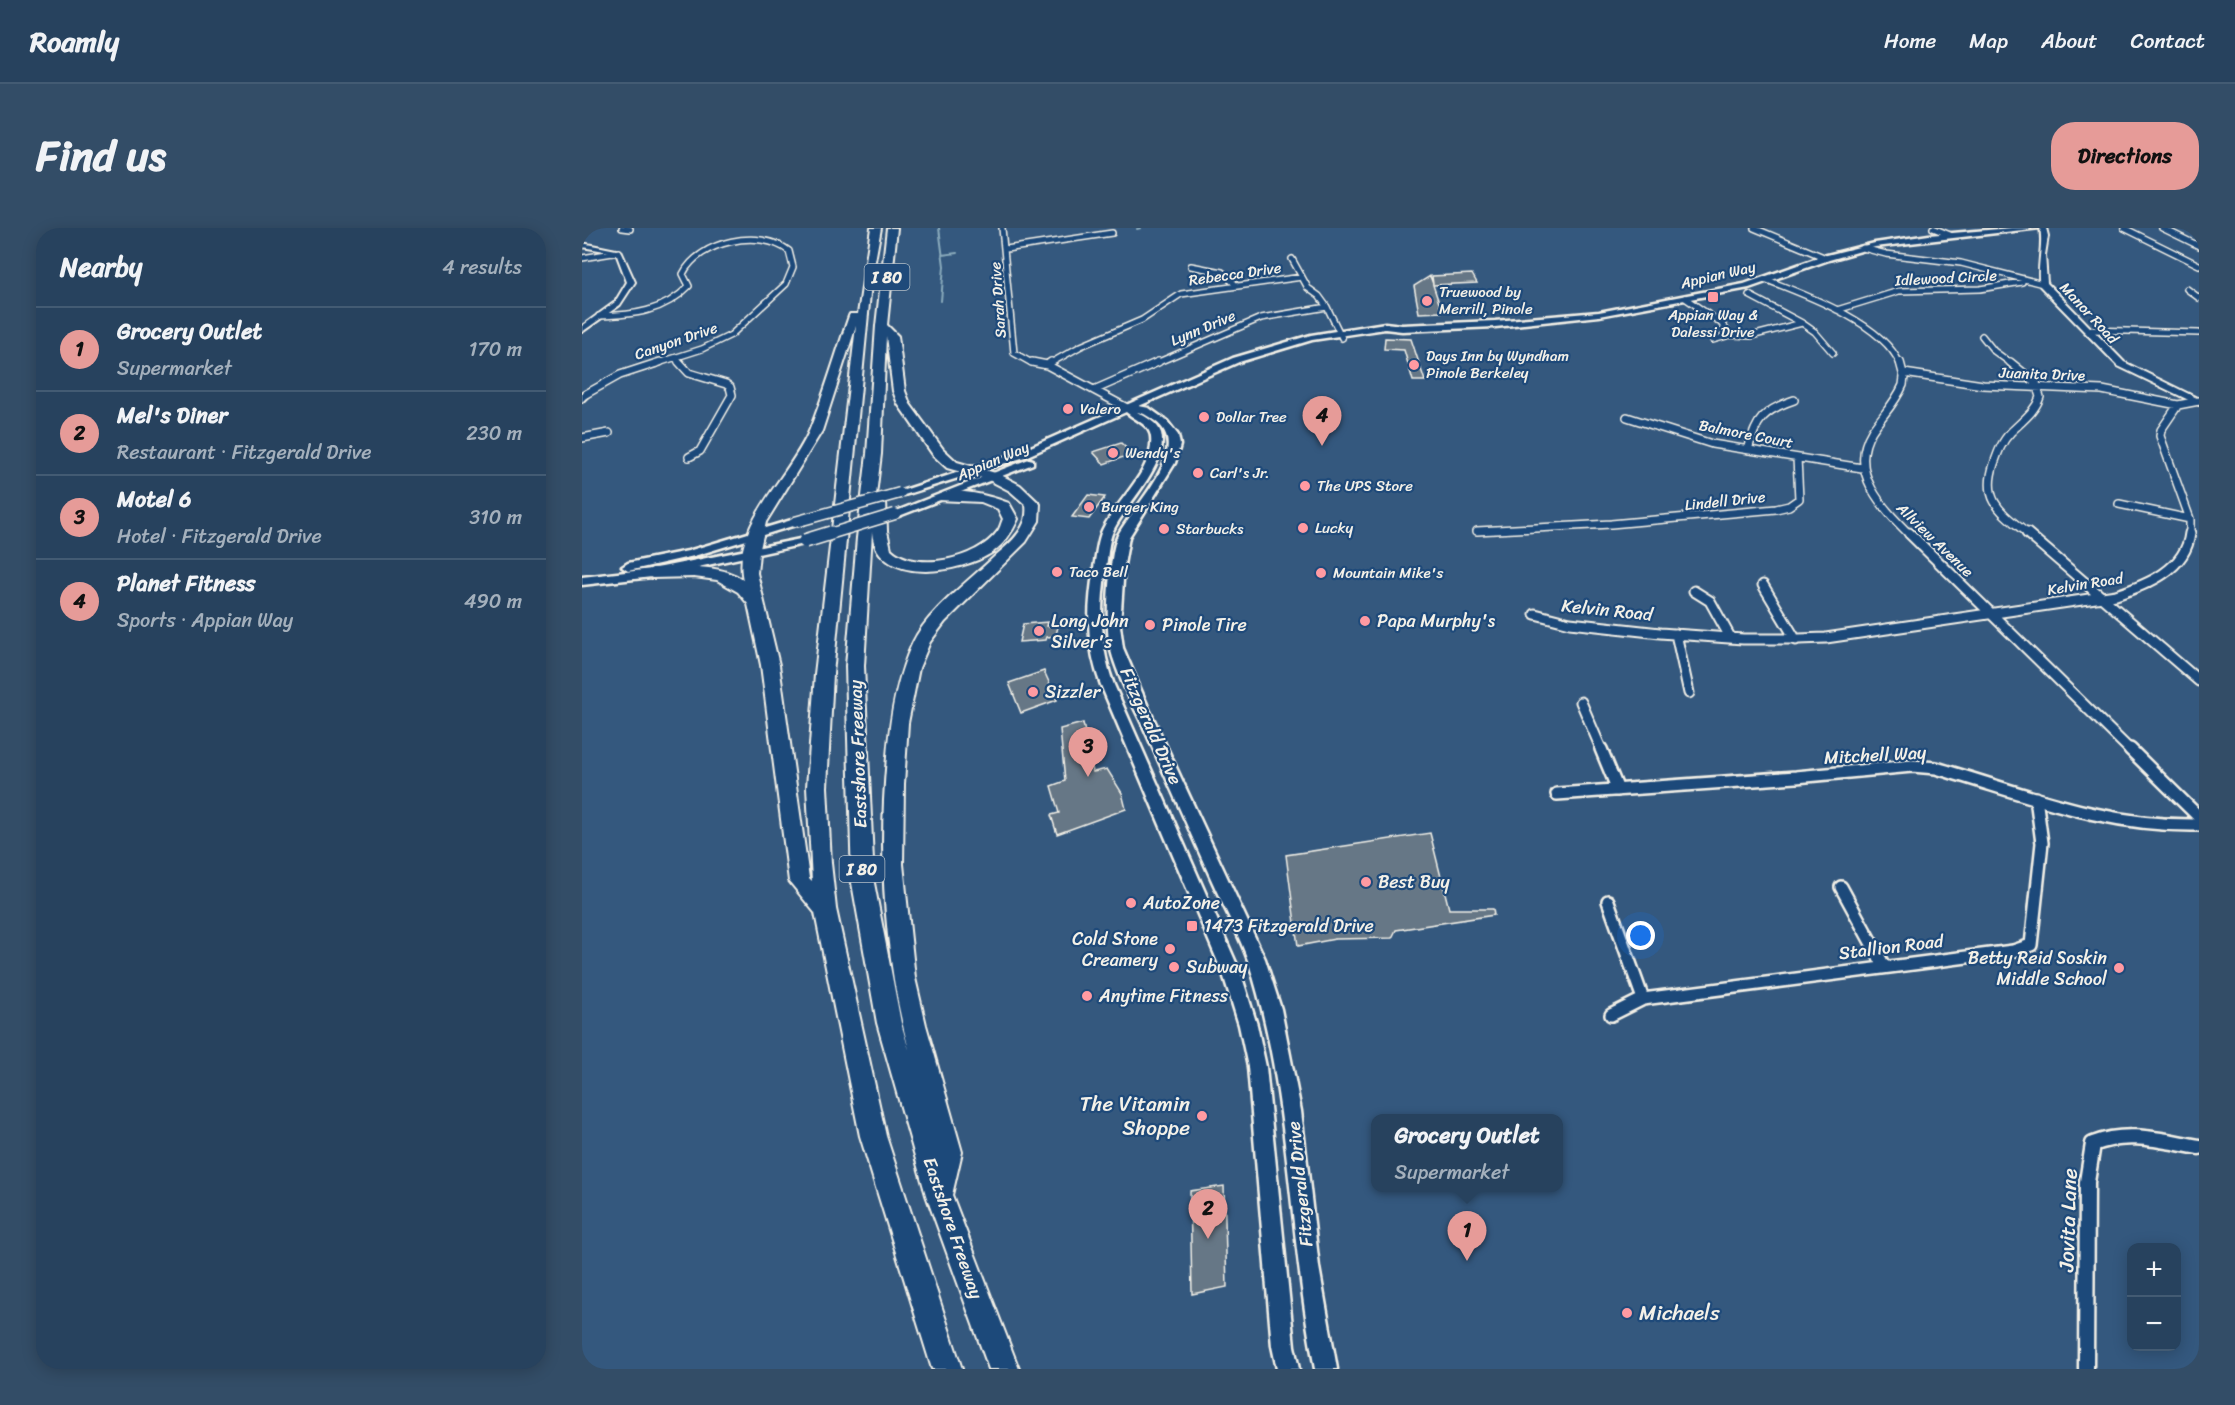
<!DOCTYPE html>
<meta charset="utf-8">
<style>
body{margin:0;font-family:Sriracha,sans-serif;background:#334d67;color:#f1f3f6}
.controls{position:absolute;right:18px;bottom:18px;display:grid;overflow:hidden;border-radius:12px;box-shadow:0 3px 15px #0003}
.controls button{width:54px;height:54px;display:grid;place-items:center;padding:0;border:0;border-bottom:2px solid #435b73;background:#27425e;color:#f1f3f6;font:30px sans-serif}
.you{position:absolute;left:1059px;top:708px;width:21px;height:21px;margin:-15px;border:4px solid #fff;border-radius:50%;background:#1a73e8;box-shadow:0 0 0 9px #1a73e833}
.badge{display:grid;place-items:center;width:39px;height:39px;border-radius:50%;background:#e69b98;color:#111;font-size:20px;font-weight:700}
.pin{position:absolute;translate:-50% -50px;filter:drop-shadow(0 2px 3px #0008)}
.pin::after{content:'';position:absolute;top:32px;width:21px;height:18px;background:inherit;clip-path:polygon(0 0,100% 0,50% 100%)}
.popup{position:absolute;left:789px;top:886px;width:192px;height:78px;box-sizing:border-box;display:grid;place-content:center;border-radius:12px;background:#27425e;filter:drop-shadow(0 2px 4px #0005);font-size:20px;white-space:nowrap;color:#a4b0bc}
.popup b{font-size:22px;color:#f1f3f6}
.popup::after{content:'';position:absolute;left:50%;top:100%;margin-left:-12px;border:12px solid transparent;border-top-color:#27425e}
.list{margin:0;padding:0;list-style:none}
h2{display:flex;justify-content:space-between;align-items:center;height:78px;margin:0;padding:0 24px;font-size:26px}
h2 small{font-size:20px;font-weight:400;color:#a4b0bc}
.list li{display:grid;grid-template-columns:39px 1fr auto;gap:18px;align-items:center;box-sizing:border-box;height:84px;padding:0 24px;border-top:2px solid #435b73}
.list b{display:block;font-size:22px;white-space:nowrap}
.list p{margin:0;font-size:20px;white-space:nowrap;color:#a4b0bc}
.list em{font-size:20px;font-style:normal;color:#a4b0bc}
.map{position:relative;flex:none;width:1617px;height:1141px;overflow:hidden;border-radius:24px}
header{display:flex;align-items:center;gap:36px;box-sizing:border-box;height:84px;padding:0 30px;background:#27425e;border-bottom:2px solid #435b73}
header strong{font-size:28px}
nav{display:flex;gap:33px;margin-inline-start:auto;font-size:21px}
.intro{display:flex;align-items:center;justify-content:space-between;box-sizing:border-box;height:144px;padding:0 36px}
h1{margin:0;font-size:42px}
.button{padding:15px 27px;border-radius:24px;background:#e69b98;color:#111;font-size:21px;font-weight:700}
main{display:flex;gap:36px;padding:0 36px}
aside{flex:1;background:#27425e;border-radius:24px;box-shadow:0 3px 15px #0003}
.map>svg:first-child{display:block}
</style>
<header>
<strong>Roamly</strong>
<nav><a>Home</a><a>Map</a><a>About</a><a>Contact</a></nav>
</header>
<div class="intro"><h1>Find us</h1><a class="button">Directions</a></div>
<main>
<aside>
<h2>Nearby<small>4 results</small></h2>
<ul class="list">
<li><span class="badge">1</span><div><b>Grocery Outlet</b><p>Supermarket</p></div><em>170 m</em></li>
<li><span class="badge">2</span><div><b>Mel's Diner</b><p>Restaurant · Fitzgerald Drive</p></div><em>230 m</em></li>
<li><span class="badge">3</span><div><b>Motel 6</b><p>Hotel · Fitzgerald Drive</p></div><em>310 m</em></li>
<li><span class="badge">4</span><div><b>Planet Fitness</b><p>Sports · Appian Way</p></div><em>490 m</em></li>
</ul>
</aside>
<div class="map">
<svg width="1617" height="1141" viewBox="0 0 1617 1141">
<rect width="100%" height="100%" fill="#34587e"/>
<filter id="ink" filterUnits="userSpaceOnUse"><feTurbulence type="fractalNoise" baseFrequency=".0167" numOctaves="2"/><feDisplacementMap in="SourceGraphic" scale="12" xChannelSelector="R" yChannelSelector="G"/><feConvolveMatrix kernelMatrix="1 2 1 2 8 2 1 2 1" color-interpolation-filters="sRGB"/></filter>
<g filter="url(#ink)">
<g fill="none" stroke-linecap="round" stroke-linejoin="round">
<path stroke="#8aabbc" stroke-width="2" d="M357,0L362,38L359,73
M555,1L559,0
M360,27L375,25"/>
</g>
<path fill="#667786" stroke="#f4f1e8" stroke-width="1.5" d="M890,46L895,55L851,57L860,84L837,85L832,58L848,48L851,56L850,48Z
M803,110L829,111L843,153H831L822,122L802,121Z
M539,215L550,226L522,236L511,224Z
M506,267L523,269L507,291L490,289Z
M466,394L465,398H476L474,408L465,409L464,412L437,414L441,396Z
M462,443L475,472L439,485L427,455Z
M501,495L511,544L525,541L540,565L544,581L475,606L469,587L477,585L469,558L483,553L478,501Z
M848,605L867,681H911L912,687L814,702L810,710L753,711L716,718L704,627Z
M642,958L645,1059L610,1066L608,963Z"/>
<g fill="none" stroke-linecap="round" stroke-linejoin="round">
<defs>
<path id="minor-far4" d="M40,0L48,1
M420,0L432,125L448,134L459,136
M1172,0L1244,30
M1351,0L1368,7
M1542,0L1617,37
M1580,0L1617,18
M1281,20L1304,26L1379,35L1461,56
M424,21L530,5
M0,30L37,24
M710,31L726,60L737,68L745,79L760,110
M609,38L640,44L654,57
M1185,52C1224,67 1301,95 1318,136
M1605,61L1617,70
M1103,70L1139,95L1148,107L1169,108L1220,95L1167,67
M1255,82L1317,63L1398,61L1440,54
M17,88C51,87 82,84 107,58L101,46C117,13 178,0 207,23L211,39L204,56L149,107L120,121L73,136
M1220,95L1233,104L1251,125
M1508,102L1617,105
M1400,108L1412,123L1430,136
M1131,112L1148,107
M93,130L99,136
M467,136L499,118L560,92L599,66L720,49
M572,136L679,90L745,79"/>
<path id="minor-far3" d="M97,134L107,145L144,156L148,159L150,167L118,223L107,229
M450,134L465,137L545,180
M1318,134L1322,149L1321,157C1314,174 1300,188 1290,203C1265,244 1301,280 1328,307
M1428,134L1454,155L1458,169C1453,184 1440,193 1429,204C1420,213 1416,224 1412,236C1399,274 1421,285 1447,307
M465,137L469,134
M1322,145L1401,157L1520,162L1596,177
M512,162L576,134
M4,166L38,147L78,134
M1045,189L1130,216L1280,240
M0,210L27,205
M1166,222C1174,191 1182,182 1212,172
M1537,276L1608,291
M895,303L1029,296L1194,281L1207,278L1217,271L1215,230
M1608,307V291L1578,208L1579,202L1596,177L1617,173"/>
<path id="minor-far2" d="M1327,305L1549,523
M1445,305L1617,453
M1181,357L1214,412
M1112,363L1128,373L1148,409
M953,386L988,395L1078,405L1161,411H1217L1244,410L1534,367C1564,357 1604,342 1608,305
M1094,406L1107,465
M999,474L1020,523"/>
<path id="minor-far1" d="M1019,521L1036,562
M1548,521L1617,589
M975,566L1214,549L1330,538L1354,540C1444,566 1522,599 1617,597
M1259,659L1302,738
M1026,673L1061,771
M1029,787L1061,771L1431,723L1449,717L1460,615L1454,570"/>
<path id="minor" d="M1504,1141L1505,954L1511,916C1546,902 1581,913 1617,919"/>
<path id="tertiary" d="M1458,0H1464L1466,8L1463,27L1465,55L1542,134L1617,171V177L1536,138L1458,58C1454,39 1462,18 1458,0Z
M0,15L39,23L53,54L38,77L0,104V98L33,74L45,54L34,25L0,19Z
M4,163L8,166L0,174V165Z"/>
<path id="secondary" d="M1429,0H1458L1293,19L1247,32L1167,60L1017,88L913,99L820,103L803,101L730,112L657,134L557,178L567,180L585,193L596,207L598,217L593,235L547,309L542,337L538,398L541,420L567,481L683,731L699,781L719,883L737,1039L755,1141H733C706,1006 709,867 667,735C658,708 643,682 631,655C608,604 585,552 562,500C550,475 535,447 528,419C523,398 527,326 536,307C551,278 612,221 573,193C567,189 563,185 555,184C564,189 576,195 579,205C587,236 543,277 531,303C526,314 526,328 524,339C518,380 517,418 532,457L659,746L675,797L684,839L712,1118L717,1141H695L690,1118L666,839L657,797L641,746L519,457C504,418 505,381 512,340C514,329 515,316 519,305C531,275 573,243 569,209C568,197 552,191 544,184L443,229L322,267H314L313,265L435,225L651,130L729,107L803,95L820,97L913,93L1017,84L1162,56L1241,28L1293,15L1347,7Z
M447,231L451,232V236L317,288L313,289L307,286Z
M213,291L217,292V296L112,328L46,343L40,339L46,335L106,323Z
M223,310L227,311V315L70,349L0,357V349L70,341Z"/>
<path id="motorway" d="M289,0H299L289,55L251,446L245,559L249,635L254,681L304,908L380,1141H350L278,908L233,685L207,653L179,437L166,376L156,364L135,352L112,349L70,350L62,345L70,340C99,340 136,334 161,352C149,296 209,248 228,201C243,164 254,125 267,88L268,86H276ZM274,98L233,446L225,559L230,653L227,650L197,437L175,345L177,325L184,294L240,203Z
M305,0H315L305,97L316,108L323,163L328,176L361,221L375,234L417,246L438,257L458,276L457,293L444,314L363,394L348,414L337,440L326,495L322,556L321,636L333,750L344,797L380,924L370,967L437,1141H407L344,967L295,795L270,655L264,438L275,310L285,226L294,98ZM304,108L311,163L316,176L351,227L365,240L407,252L428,263L444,277C445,285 444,292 440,299C434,311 422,320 412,329C387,353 346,383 331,414C314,450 308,490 305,529C296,627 302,727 327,822L319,795L292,655L282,438L290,304C295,359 378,346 411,324C423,315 430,305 436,291L427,275C412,269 367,256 354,269L356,272L399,274L416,281L421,291C419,295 418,301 415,304C395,331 334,345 309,321L305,303L304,271L302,268L294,267L299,226Z"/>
</defs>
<use href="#minor-far4" stroke="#f4f1e8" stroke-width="8"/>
<use href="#minor-far3" stroke="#f4f1e8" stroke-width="10"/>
<use href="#minor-far2" stroke="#f4f1e8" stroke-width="13"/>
<use href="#minor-far1" stroke="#f4f1e8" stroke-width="16"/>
<use href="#minor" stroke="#f4f1e8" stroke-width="19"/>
<use href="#tertiary" stroke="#f4f1e8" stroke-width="4"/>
<use href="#secondary" stroke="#f4f1e8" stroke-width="5"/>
<use href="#motorway" stroke="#f4f1e8" stroke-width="4"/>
<use href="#minor-far4" stroke="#1f4a7a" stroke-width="5"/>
<use href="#minor-far3" stroke="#1f4a7a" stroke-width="7"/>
<use href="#minor-far2" stroke="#1f4a7a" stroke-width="9"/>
<use href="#minor-far1" stroke="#1f4a7a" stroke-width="11"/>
<use href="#minor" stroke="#1f4a7a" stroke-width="14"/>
<use href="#tertiary" fill="#1f4a7a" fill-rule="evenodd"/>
<use href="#secondary" fill="#1f4a7a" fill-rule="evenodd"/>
<use href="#motorway" fill="#1f4a7a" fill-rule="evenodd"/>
<defs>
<path id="secondary-bridge-far1" d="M213,294L318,265
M244,307L313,286"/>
<path id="secondary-bridge" d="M223,313L249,305"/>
</defs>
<use href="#secondary-bridge-far1" stroke="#f4f1e8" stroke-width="13" stroke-linecap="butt"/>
<use href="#secondary-bridge" stroke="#f4f1e8" stroke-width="16" stroke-linecap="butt"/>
<use href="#secondary-bridge-far1" stroke="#1f4a7a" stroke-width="10"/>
<use href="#secondary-bridge" stroke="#1f4a7a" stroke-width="13"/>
</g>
</g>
<g fill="#ff9aa2" stroke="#1f4a7a" stroke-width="2">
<rect x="1125" y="63" width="12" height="12" rx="3"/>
<circle cx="845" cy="73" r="6"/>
<circle cx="832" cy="137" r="6"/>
<circle cx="486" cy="181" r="6"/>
<circle cx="622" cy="189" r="6"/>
<circle cx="531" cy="225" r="6"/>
<circle cx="616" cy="245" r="6"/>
<circle cx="723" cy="258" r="6"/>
<circle cx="507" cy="279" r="6"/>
<circle cx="721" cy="300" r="6"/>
<circle cx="582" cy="301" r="6"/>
<circle cx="475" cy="344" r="6"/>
<circle cx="739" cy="345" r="6"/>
<circle cx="783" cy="393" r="6"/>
<circle cx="568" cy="397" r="6"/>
<circle cx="457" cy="403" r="6"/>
<circle cx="451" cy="464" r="6"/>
<circle cx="784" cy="654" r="6"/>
<circle cx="549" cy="675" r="6"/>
<rect x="604" y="692" width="12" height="12" rx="3"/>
<circle cx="588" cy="721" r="6"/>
<circle cx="592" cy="739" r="6"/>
<circle cx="1537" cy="740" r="6"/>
<circle cx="505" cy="768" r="6"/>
<circle cx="620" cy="888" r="6"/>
<circle cx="1045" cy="1085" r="6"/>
</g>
<g text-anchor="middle" stroke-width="4.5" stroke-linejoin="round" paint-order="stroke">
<g font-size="15" fill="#f4f1e8" stroke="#1f4a7a">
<text transform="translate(653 46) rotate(-8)" y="5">Rebecca Drive</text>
<text transform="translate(1136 47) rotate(-13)" y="5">Appian Way</text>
<text transform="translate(1364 50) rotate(-3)" y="5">Idlewood Circle</text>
<text transform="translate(416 72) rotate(-94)" y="5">Sarah Drive</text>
<text transform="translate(1507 85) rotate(47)" y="5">Manor Road</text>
<text transform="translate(621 100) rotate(-23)" y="5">Lynn Drive</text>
<text transform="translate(94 113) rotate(-19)" y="5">Canyon Drive</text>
<text transform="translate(1460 146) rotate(2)" y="5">Juanita Drive</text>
<text transform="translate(1164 206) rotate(11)" y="5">Balmore Court</text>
<text transform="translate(411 233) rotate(-23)" y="5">Appian Way</text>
<text transform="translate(1143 273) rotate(-6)" y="5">Lindell Drive</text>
<text transform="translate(1353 312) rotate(44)" y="5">Allview Avenue</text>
<text transform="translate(1503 356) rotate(-9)" y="5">Kelvin Road</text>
</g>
<g font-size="15" fill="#f4f1e8" stroke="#1f4a7a" text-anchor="start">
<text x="857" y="69">Truewood by<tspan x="857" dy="17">Merrill, Pinole</tspan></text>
<text x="1131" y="92" text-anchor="middle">Appian Way &amp;<tspan x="1131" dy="17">Dalessi Drive</tspan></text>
<text x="844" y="133">Days Inn by Wyndham<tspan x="844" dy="17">Pinole Berkeley</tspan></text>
<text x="498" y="186">Valero</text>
<text x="634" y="194">Dollar Tree</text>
<text x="543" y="230">Wendy's</text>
<text x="628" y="250">Carl's Jr.</text>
<text x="735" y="263">The UPS Store</text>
<text x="519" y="284">Burger King</text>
<text x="733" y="305">Lucky</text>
<text x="594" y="306">Starbucks</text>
<text x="487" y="349">Taco Bell</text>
<text x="751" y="350">Mountain Mike's</text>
</g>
<g fill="#1f4a7a" stroke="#b4bfc7" stroke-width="1.5">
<rect x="282.5" y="36" width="45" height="26" rx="4.5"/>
<rect x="257.5" y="628" width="45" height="26" rx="4.5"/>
</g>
<g font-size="16" font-weight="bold" fill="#f4f1e8">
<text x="305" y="55">I 80</text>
<text x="280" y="647">I 80</text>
</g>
<g font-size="18" fill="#f4f1e8" stroke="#1f4a7a">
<text transform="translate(1025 382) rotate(6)" y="6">Kelvin Road</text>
<text transform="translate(569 498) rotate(66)" y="6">Fitzgerald Drive</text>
<text transform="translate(276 526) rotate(-92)" y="6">Eastshore Freeway</text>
<text transform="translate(1293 527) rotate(-3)" y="6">Mitchell Way</text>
<text transform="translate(1309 719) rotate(-7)" y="6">Stallion Road</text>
<text transform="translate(718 956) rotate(-96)" y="6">Fitzgerald Drive</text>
<text transform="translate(371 1000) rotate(71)" y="6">Eastshore Freeway</text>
</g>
<g font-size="18" fill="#f4f1e8" stroke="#1f4a7a" text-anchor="start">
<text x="469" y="399">Long John<tspan x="469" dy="21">Silver's</tspan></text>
<text x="795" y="399">Papa Murphy's</text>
<text x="580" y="403">Pinole Tire</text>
<text x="463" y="470">Sizzler</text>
<text x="796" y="660">Best Buy</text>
<text x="561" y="681">AutoZone</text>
<text x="622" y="704">1473 Fitzgerald Drive</text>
<text x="576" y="717" text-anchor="end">Cold Stone<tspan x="576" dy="21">Creamery</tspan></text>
<text x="1525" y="736" text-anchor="end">Betty Reid Soskin<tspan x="1525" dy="21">Middle School</tspan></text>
<text x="604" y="745">Subway</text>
<text x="517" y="774">Anytime Fitness</text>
</g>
<g font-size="21" fill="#f4f1e8" stroke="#1f4a7a" text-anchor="end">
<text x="608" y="883">The Vitamin<tspan x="608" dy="24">Shoppe</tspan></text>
<text x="1057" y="1092" text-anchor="start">Michaels</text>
</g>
<g font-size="21" fill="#f4f1e8" stroke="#1f4a7a">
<text transform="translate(1486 992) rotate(-88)" y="7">Jovita Lane</text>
</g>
</g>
</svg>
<div class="controls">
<button>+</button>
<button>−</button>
</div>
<div class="you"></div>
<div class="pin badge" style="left:885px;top:1033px">1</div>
<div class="popup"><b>Grocery Outlet</b>Supermarket</div>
<div class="pin badge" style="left:626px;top:1011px">2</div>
<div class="pin badge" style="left:506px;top:549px">3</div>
<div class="pin badge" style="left:740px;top:218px">4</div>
</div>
</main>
